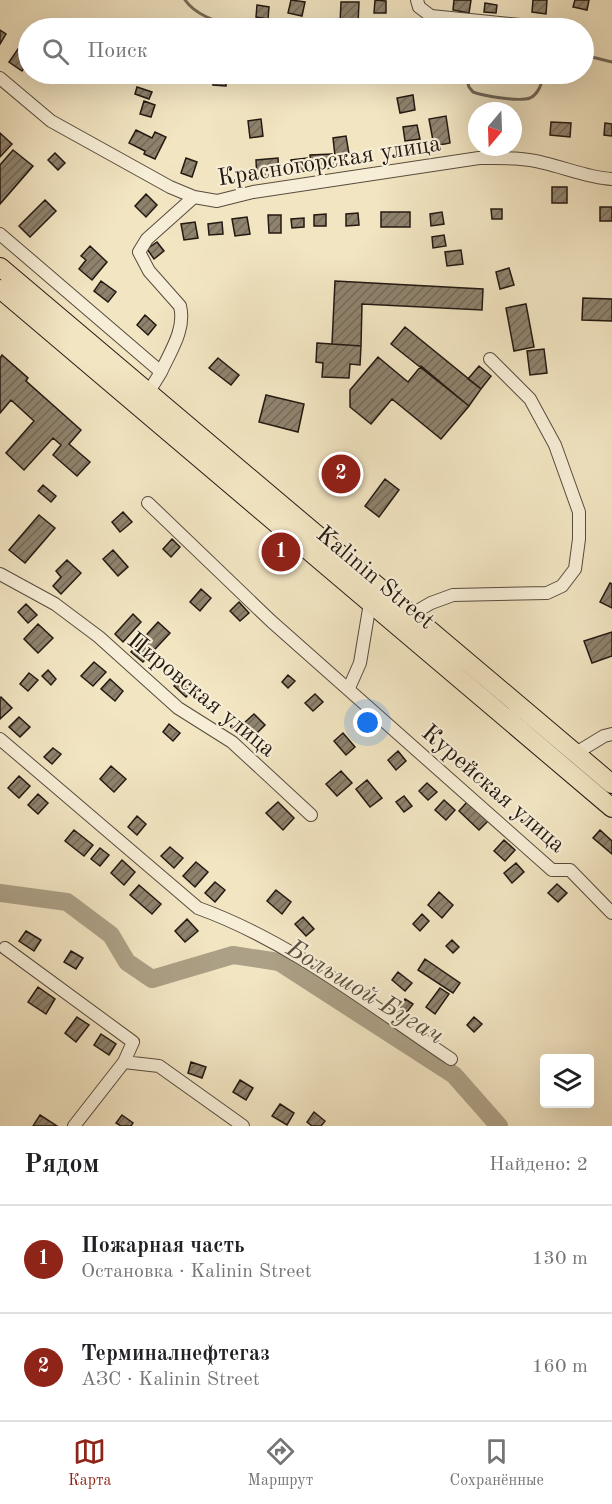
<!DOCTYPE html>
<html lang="ru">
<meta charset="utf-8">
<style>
body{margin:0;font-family:"Old Standard TT",serif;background:#f2f2f2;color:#202124}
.controls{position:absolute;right:18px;bottom:18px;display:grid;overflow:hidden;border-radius:6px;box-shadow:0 6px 24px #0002}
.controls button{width:54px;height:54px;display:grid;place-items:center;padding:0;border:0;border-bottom:2px solid #e0e0e0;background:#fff;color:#202124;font:30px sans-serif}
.compass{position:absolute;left:468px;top:102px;width:54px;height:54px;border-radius:50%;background:#fff;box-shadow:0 6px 24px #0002;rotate:199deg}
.you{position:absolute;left:368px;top:723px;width:21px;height:21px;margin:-15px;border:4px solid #fff;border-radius:50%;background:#1a73e8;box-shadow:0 0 0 9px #1a73e833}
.badge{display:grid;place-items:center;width:39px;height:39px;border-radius:50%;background:#8f2418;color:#fff;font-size:20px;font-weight:700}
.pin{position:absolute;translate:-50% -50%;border:3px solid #fff;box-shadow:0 2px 6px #0006}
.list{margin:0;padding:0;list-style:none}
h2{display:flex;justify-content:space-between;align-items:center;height:78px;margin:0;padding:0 24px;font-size:26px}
h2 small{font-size:20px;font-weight:400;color:#757577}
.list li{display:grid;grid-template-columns:39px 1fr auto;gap:18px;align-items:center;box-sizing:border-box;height:108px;padding:0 24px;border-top:2px solid #e0e0e0}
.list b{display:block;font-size:22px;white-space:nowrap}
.list p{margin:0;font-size:20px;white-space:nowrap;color:#757577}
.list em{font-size:20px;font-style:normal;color:#757577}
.icon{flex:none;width:33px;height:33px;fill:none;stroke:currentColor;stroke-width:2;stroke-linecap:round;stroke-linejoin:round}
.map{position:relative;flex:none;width:612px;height:1126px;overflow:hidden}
.search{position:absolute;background:#fff;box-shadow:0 6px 24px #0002;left:18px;right:18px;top:18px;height:66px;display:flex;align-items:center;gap:15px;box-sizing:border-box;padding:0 21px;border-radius:33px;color:#757577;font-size:22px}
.sheet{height:294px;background:#fff}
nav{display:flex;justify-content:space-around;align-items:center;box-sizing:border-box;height:84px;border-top:2px solid #e0e0e0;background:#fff;font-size:16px;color:#757577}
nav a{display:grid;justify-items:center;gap:3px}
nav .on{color:#8f2418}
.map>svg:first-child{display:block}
</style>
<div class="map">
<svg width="612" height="1126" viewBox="0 0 612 1126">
<defs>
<pattern id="building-hatch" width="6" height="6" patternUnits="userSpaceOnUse" patternTransform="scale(1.5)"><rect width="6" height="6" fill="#8f836e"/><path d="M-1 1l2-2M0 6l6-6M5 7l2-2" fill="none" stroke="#746a59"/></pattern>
</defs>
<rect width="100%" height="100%" fill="#f2e5c2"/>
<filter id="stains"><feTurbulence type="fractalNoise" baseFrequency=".00333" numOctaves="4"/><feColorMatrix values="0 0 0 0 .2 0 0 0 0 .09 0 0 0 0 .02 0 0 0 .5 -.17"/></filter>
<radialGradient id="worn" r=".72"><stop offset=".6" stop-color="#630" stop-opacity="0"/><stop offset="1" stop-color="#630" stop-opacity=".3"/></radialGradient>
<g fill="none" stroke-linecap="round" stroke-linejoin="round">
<path stroke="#756a58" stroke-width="3" d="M185,0C197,17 220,22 238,28
M584,55L612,62
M465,74L469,87L473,92C484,96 519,102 530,98C539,94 542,82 544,74"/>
<path stroke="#aca086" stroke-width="18" d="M0,893L67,902L111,935L127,962L152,979L233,955L279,962L454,1075L499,1126"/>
</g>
<path fill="url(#building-hatch)" stroke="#231912" stroke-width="1.5" d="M291,0L305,2L302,16L288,13Z
M375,0L386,1V13H374Z
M454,0H471L469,13L453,10Z
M533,0H547L546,14L532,12Z
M575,0H589L587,10L573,7Z
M341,2H359L358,24H340Z
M485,3L497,5L496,13L484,12Z
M257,5L269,7L268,19L256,17Z
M0,30L6,34L0,44Z
M18,49L28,56V62L22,71L9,62Z
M105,74H122L117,83L103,76Z
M213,74H226V86L213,85Z
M387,74H404L388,78Z
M137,87L152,92L149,99L135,94Z
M413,95L415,110L400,113L397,98Z
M144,101L155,105L151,117L140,114Z
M446,116L450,143L434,146L429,119Z
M261,119L263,136L250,138L248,121Z
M513,119H516L515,140H513Z
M551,122L571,123L570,137L550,135Z
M605,123L612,124V136L604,135Z
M417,125L420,139L405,141L403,127Z
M136,130L152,138L155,132L166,137L155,159L144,154L145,151L129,143Z
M0,133L12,144L0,157Z
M346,136L349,154L335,156L333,138Z
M13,150L33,166L0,204V165Z
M55,153L65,163L58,170L48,160Z
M332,154L333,168L311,170L310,155Z
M186,158L197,162L192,177L181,173Z
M278,158L279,177L257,179L256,160Z
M307,158L308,171L292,172L291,160Z
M552,187H567V203H552Z
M146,194L157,205L146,217L135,206Z
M45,200L56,211L30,237L19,226Z
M600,207H612V221H600Z
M491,209H502V219H492Z
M381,212H410V227H381Z
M442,212L444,224L431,226L430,214Z
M358,213L359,225L346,226V214Z
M326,214V226H314V215Z
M268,215H281V233H269Z
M247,217L250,234L235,236L232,219Z
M304,218V227L292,228L291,219Z
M195,222L198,238L184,240L181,224Z
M222,222L223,234L209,235L208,224Z
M444,235L446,246L433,248L432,237Z
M157,242L164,251L154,259L147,249Z
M90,246L107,262L92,280L79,269L86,260L81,256Z
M461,250L463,264L447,266L445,252Z
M509,268L514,285L500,289L496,272Z
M101,281L116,292L108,302L94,291Z
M335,281L483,289L482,310L362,304L361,346L332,344Z
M583,298L612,299V321L582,320Z
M526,304L534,347L514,351L506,308Z
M145,315L156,325L148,335L137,325Z
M405,327L481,389L469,406L391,344Z
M317,343L361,346L360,365L350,364L349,378L322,377L323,363L316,362Z
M544,349L547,373L530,375L527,351Z
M2,355L28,378L26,381L81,430L69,444L90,462L77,476L53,455L61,445L53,438L24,470L6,453L34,421L11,400L0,413V358Z
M378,357L408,382L421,366L469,406L441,439L392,399L371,424L350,407V390Z
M218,358L239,375L231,385L209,368Z
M479,366L491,376L481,389L468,379Z
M266,395L304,404L298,432L259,422Z
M351,463L355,474L339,480L335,469Z
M385,479L399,490L379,517L365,506Z
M43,485L56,496L51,502L38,491Z
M123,512L132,522L120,532L112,522Z
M39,515L55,528L25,563L9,550Z
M172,539L180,547L171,557L163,549Z
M113,550L128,567L118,576L103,559Z
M67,560L81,573L61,594L53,586L61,577L56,571Z
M610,583L612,584V608L600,602Z
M201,589L211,598L200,611L190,602Z
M239,602L249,613L240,621L230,611Z
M26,604L37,615L28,623L18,612Z
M133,614L141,622L123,642L115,634Z
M158,622L170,633L143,662L131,652Z
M38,624L53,638L38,653L24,639Z
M612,632V656L592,663L584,641Z
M94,662L106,672L93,686L81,676Z
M48,670L56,679L51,685L42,676Z
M29,673L38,680L28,691L20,684Z
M288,675L295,681L288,688L282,682Z
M181,678L194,689L186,697L174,686Z
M110,679L123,691L115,701L101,689Z
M315,694L323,702L313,711L305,703Z
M1,697L12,708L0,719V698Z
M254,714L265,725L255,735L244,723Z
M19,717L30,727L20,737L9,727Z
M169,724L180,733L173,741L163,732Z
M343,733L355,747L346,755L334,741Z
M53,748L61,754L52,764L44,757Z
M398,751L406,761L396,770L388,760Z
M111,766L126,779L114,792L100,779Z
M341,771L352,783L337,796L326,784Z
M19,776L30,786L19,798L8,788Z
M367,780L382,798L370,807L356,789Z
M427,783L437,792L428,800L419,791Z
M38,794L48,803L38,814L28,805Z
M404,796L412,806L404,812L396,802Z
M444,800L455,810L446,820L435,810Z
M278,802L294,818L283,830L266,813Z
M467,802L488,821L479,830L459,811Z
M137,816L146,824L137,835L128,827Z
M74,830L93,845L84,856L65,841Z
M600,830L612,841V854L593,838Z
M504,840L515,850L505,861L494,851Z
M170,847L183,858L174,868L161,856Z
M100,848L109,855L100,866L91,859Z
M122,860L135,872L124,885L111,873Z
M196,862L208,872L195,887L183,876Z
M516,863L524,872L512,883L504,873Z
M215,882L225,890L215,902L205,893Z
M557,884L567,893L558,902L548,893Z
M139,885L161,904L152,914L130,895Z
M276,890L291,902L282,914L267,901Z
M439,892L453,905L442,918L428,905Z
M422,914L429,921L420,931L413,924Z
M303,917L314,929L306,936L295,924Z
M187,919L198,931L185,942L175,931Z
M26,931L41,940L34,951L19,941Z
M452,940L459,947L453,953L446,946Z
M71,951L83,958L76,969L64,962Z
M425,959L460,983L453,993L418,970Z
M398,972L412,983L405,991L392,980Z
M38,987L55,999L46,1014L28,1002Z
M440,988L449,994L435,1014L426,1007Z
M405,999L413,1004L407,1012L400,1007Z
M77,1017L89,1025L76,1042L65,1033Z
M474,1017L482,1024L474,1032L467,1025Z
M101,1034L116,1044L109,1055L94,1045Z
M191,1062L206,1067L202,1078L188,1073Z
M240,1080L253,1088L246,1100L233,1092Z
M280,1104L294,1113L287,1125L272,1116Z
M314,1112L325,1121L321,1126H312L307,1122Z
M40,1115L57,1126H33Z
M122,1115L133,1123L131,1126H121L116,1123Z"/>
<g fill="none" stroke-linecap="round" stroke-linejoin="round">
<defs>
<path id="minor" d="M417,0L419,7L431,16L550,28
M0,78L51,121L170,187L194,197L217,201L253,192L479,158C501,158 522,157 544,163C566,168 589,178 612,179
M0,234L161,372L148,393
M161,372C170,352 186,329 180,306L149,271L139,252L147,239L194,197
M148,503L271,621L552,870H570L612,913
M0,574L55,604L99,637L178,708L232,742L311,815
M412,614L431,603L453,595L547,593L562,586L575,569L579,539V512L555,445L530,399L490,359
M349,688L360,663L370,603
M0,739L198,908C290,941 370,1005 451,1059
M576,753L604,736L612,734
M5,948L133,1042L124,1062L159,1066L243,1126
M74,1126L124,1062"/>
<path id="primary" d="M0,267L612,784
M0,289L612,808"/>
</defs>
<use href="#minor" stroke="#574c3e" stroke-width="14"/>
<use href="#primary" stroke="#231912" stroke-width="20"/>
<use href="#minor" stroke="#f7eed7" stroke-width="12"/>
<use href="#primary" stroke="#f2e5c2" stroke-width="18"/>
</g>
<g text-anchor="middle" stroke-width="4.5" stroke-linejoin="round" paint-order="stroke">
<g font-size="24" fill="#231912" stroke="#f7eed7">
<text transform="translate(329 160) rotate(-9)" y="8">Красногорская улица</text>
<text transform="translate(376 577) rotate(40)" y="8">Kalinin Street</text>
<text transform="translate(202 694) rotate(39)" y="8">Пировская улица</text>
<text transform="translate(494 788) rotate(41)" y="8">Курейская улица</text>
</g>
<g font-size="26" font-style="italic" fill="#5a4f40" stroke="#f7eed7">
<text transform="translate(366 991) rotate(31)" y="9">Большой Бугач</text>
</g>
</g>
<rect width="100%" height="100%" filter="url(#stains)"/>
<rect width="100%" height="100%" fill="url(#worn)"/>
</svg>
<div class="controls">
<button><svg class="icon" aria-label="layers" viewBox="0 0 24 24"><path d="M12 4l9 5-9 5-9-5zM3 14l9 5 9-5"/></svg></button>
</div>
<svg class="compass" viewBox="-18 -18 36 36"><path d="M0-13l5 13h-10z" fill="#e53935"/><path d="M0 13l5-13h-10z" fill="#757577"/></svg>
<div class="you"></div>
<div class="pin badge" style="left:281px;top:552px">1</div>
<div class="pin badge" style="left:341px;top:474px">2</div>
<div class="search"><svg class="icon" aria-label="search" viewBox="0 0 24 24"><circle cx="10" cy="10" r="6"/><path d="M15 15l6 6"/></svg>Поиск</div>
</div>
<section class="sheet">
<h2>Рядом<small>Найдено: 2</small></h2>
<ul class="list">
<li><span class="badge">1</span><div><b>Пожарная часть</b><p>Остановка · Kalinin Street</p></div><em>130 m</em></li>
<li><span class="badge">2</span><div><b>Терминалнефтегаз</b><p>АЗС · Kalinin Street</p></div><em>160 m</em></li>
</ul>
</section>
<nav>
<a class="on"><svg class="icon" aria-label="map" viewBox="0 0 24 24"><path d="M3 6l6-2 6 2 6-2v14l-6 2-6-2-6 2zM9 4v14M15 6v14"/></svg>Карта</a>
<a><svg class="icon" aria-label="directions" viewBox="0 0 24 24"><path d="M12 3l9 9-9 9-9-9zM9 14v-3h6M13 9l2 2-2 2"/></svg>Маршрут</a>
<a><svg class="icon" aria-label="saved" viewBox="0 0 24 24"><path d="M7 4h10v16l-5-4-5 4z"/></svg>Сохранённые</a>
</nav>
